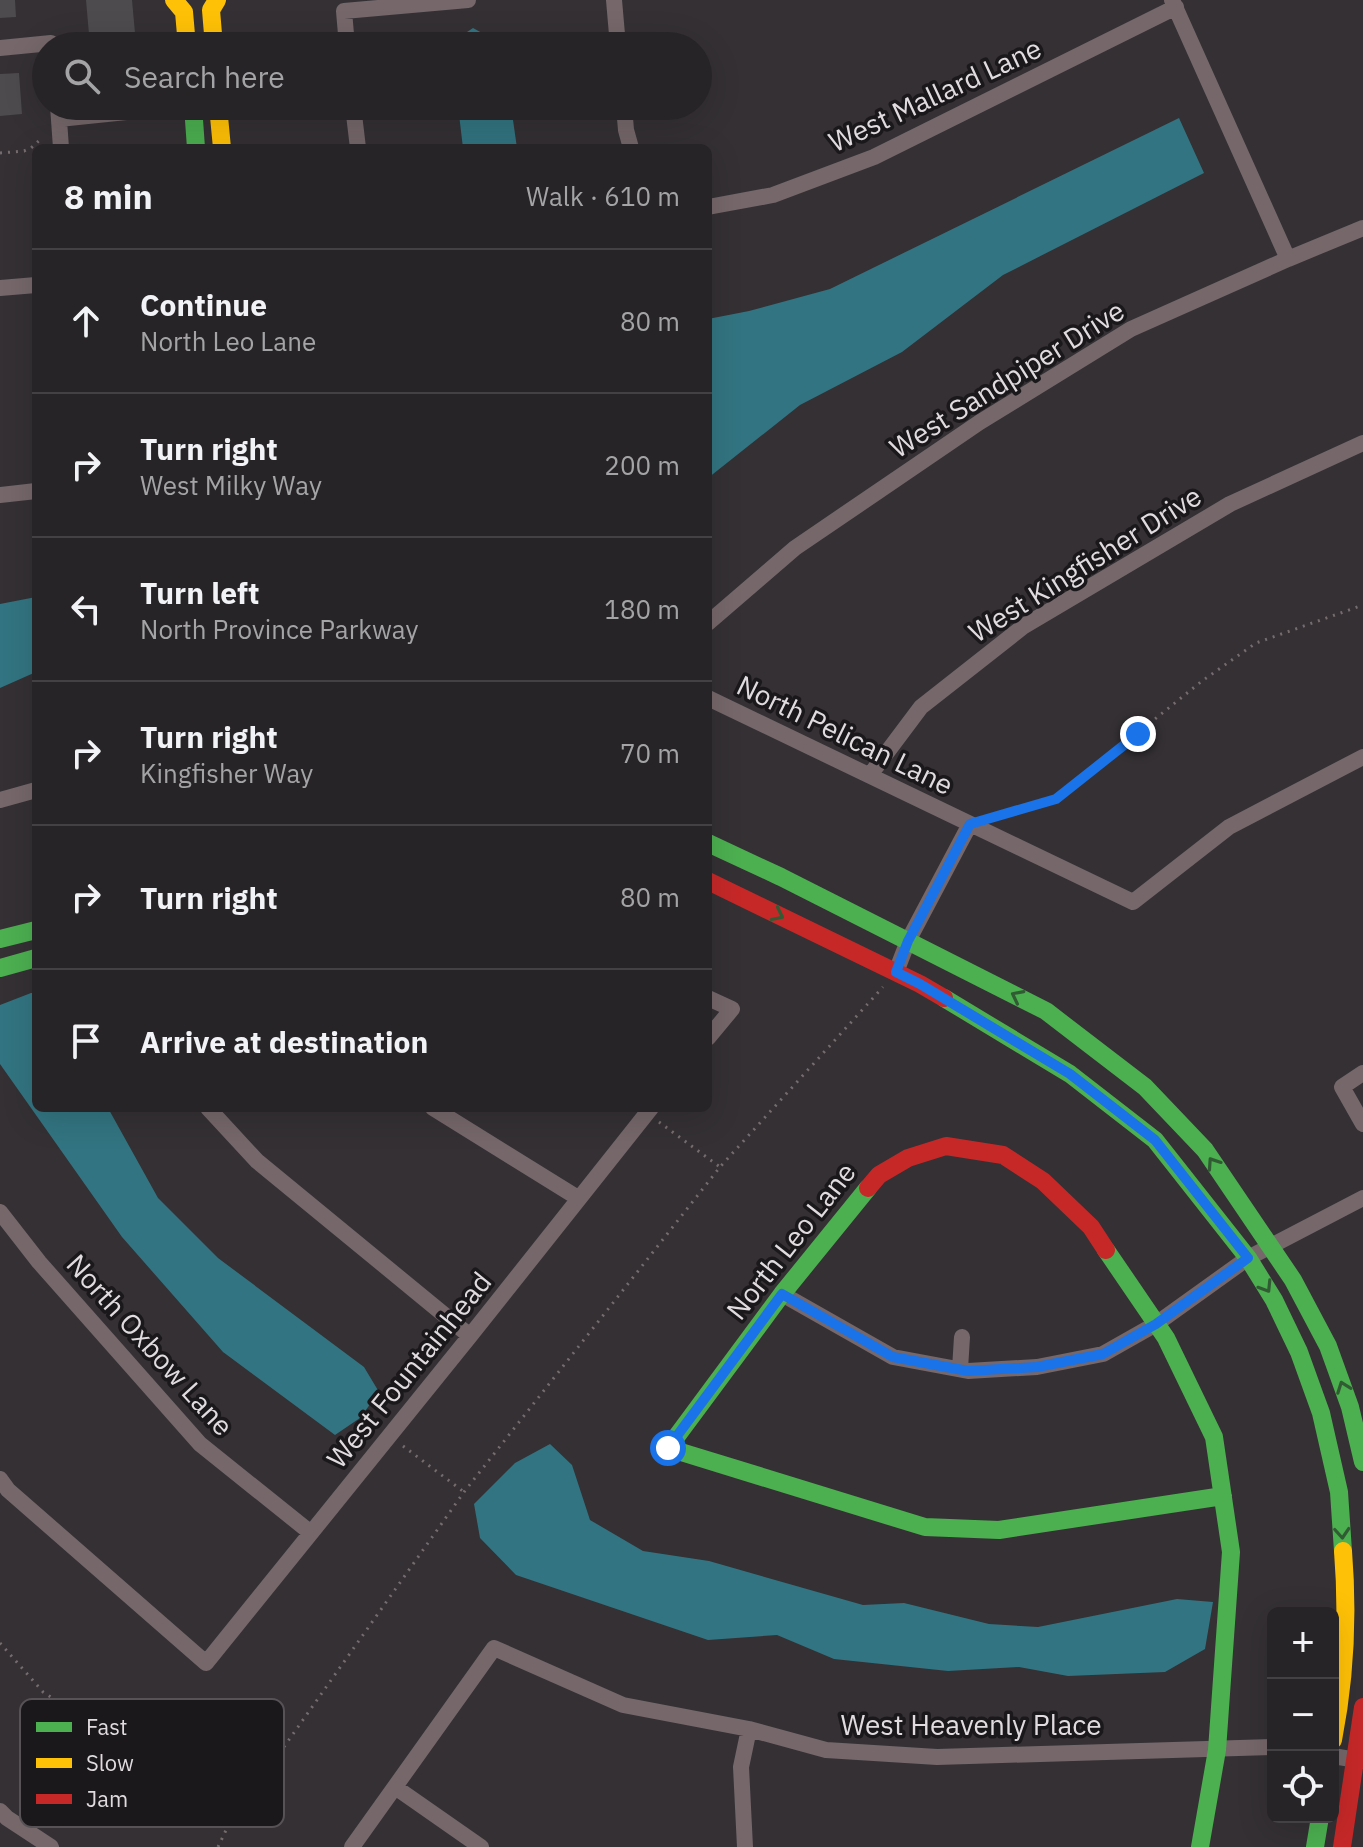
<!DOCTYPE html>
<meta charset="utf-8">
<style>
body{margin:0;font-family:"IBM Plex Sans",sans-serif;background:#333033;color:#f1f3f6}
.controls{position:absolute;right:24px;bottom:24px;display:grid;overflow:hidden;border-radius:12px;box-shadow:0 8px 32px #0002}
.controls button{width:72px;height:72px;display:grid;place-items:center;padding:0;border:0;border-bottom:2px solid #434144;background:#272427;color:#f1f3f6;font:40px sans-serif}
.stop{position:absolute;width:24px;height:24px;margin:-18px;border:6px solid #1a73e8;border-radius:50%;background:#fff}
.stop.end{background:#1a73e8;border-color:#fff;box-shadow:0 2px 8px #0008}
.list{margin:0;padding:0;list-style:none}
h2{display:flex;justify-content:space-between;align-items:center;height:104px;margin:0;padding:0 32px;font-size:34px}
h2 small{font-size:26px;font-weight:400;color:#a4a4a7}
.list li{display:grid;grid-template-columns:52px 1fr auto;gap:24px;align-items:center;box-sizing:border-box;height:144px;padding:0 32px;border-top:2px solid #434144}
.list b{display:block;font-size:30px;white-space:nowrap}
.list p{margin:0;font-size:26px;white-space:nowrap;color:#a4a4a7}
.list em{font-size:26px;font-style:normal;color:#a4a4a7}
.icon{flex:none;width:44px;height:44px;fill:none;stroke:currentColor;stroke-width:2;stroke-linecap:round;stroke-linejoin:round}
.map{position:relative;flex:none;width:1363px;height:1847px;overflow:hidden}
.search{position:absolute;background:#272427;box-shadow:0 8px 32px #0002;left:32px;top:32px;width:680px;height:88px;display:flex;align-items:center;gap:20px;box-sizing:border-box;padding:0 28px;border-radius:44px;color:#a4a4a7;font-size:30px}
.panel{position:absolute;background:#272427;box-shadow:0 8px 32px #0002;left:32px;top:144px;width:680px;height:968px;border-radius:12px}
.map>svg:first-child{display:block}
</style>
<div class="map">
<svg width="1363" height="1847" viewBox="0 0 1363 1847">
<rect width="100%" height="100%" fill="#343034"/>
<path fill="#327481" d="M473,28L502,44V46H446Z
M458,106H511L517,148H463Z
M1179,118L1204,173L1003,275L902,352L800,405L708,478V319L749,311L830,289Z
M36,597V672L0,688V604Z
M31,993H36V1108H108L158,1198L218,1258L364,1367L379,1392L360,1418L335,1435L223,1352L122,1237L0,1064V1005Z
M550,1444L572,1465L590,1520L643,1551L709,1561L863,1605L904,1603L989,1624L1038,1627L1177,1599L1213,1602L1205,1649L1165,1672L1068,1676L1019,1667L948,1671L834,1659L777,1635L708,1640L516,1575L480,1538L474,1504L515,1463Z"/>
<path fill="#4d4b4e" d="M0,0H15L16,17L0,18Z
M86,0H132L135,33H126L127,46H90Z
M19,73L22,114L0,116V74Z"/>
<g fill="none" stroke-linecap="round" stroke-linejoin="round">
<path stroke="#756c6e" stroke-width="3" stroke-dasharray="2 6" stroke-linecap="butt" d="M0,153L24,151L31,148L43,137
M994,817L1056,799L1202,681L1256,643L1363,605
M659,1122L720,1167
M403,1446L464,1492
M0,1643L43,1692L140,1754L158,1786L186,1810L228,1826
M218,1847L228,1826L464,1492L720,1167L883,987"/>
<path stroke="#75676a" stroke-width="16" d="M614,0L618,46
M1172,0L1288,259
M347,46L344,11L468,0
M0,48L51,43V46
M58,106L61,148
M353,106L358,148
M624,106L626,130L631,148
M59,119L184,106
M708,207L773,195L874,157L1176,7
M0,288L36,285
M0,495L36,491
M708,623L795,548L980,422L1131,329L1288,259L1363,228
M708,698L1133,902L1229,827L1363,757
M870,775L921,707L1024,626L1230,504L1363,443
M0,800L36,790
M896,972L908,941L970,824
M708,998L732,1009L708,1038
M1363,1073L1342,1087L1363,1124
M208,1108L257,1161L470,1336
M433,1108L578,1198
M0,1212L39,1262L200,1444L311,1533
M782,1294L893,1357L968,1371L1037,1367L1103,1354L1156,1324L1248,1258L1363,1198
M960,1369L962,1337
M0,1479L8,1490L206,1663L470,1336L651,1108
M1333,1756L1363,1761
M395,1787L481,1847
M0,1811L7,1818L51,1847
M352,1847L494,1648L623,1705L749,1729L826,1750L937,1757L1273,1747
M745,1847L741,1767L749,1729"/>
<path stroke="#4caf50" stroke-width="18" d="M193,106L196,148
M708,843L781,877L1046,1011L1145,1087L1205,1150L1293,1280L1328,1346L1350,1407L1363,1462
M0,939L36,930
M0,968L36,958
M944,998L1070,1074L1155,1140L1248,1258L1274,1300L1299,1352L1321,1413L1339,1492L1343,1551
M868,1188L782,1294L668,1448L925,1527L999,1530L1223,1496
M1106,1250L1166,1338L1214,1437L1231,1552L1217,1750L1200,1847
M1315,1847L1320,1817"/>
<path stroke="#ffc107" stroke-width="18" d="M174,0L184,12L187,46
M214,46L211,10L217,0
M218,106L222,148
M1333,1740C1345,1679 1348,1613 1343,1551"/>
<path stroke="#c62828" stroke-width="18" d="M708,881L920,984L944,998
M868,1188L879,1175L908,1158L946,1146L1003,1155L1043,1181L1091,1227L1106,1250
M1342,1847L1363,1707"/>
</g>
<defs><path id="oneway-chevron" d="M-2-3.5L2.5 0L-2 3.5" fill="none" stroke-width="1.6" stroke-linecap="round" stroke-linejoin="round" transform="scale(2)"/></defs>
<g stroke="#315c33">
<use href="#oneway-chevron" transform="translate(778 915) rotate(26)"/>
<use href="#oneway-chevron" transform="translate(1017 996) rotate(-153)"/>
<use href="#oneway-chevron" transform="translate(1213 1163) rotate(-124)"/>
<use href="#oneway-chevron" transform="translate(1266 1287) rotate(58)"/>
<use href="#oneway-chevron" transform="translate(1343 1387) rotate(-110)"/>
<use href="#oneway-chevron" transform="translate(1342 1533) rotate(86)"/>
</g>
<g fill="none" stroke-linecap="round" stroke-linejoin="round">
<path stroke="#1a73e8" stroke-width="10" d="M668,1448L782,1294L893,1357L968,1371L1037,1367L1103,1354L1156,1324L1248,1258L1155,1140L1070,1074L920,984L896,972L908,941L970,824L1056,799L1138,734"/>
</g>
<g text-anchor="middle" stroke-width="7" stroke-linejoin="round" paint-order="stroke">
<g font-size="28" fill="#dfdbdf" stroke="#1b181b">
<text transform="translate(935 95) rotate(-25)" y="10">West Mallard Lane</text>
<text transform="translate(1007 379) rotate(-32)" y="10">West Sandpiper Drive</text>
<text transform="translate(1085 564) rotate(-32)" y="10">West Kingfisher Drive</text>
<text transform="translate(845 735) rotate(26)" y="10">North Pelican Lane</text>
<text transform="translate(791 1241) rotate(-52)" y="10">North Leo Lane</text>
<text transform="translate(150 1345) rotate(48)" y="10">North Oxbow Lane</text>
<text transform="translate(409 1370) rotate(-51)" y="10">West Fountainhead</text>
<text x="971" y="1735">West Heavenly Place</text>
</g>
</g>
<rect x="20" y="1699" width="264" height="128" rx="12" fill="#1b181b" stroke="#565256" stroke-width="2"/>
<rect x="36" y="1722" width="36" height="10" fill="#4caf50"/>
<rect x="36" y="1758" width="36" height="10" fill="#ffc107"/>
<rect x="36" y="1794" width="36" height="10" fill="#c62828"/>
<g font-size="22" fill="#dfdbdf">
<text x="86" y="1735">Fast</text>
<text x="86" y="1771">Slow</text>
<text x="86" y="1807">Jam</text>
</g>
</svg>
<div class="controls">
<button>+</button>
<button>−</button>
<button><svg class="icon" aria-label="locate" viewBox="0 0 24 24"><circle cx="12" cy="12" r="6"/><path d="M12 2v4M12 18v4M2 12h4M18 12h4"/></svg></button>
</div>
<div class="stop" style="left:668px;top:1448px"></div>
<div class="stop end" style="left:1138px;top:734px"></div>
<div class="search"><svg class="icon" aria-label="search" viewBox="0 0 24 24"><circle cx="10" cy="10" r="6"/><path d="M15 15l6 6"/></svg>Search here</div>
<section class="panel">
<h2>8 min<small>Walk · 610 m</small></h2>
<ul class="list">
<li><svg class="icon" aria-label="ahead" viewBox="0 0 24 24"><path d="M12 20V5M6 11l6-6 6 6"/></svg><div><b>Continue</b><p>North Leo Lane</p></div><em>80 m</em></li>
<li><svg class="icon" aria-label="right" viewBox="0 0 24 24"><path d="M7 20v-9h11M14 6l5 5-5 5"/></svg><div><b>Turn right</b><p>West Milky Way</p></div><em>200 m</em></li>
<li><svg class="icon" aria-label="left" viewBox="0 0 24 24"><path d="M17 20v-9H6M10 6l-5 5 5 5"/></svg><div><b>Turn left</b><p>North Province Parkway</p></div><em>180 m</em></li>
<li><svg class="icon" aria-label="right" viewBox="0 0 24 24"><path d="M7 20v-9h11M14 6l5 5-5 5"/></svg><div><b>Turn right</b><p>Kingfisher Way</p></div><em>70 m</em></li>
<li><svg class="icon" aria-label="right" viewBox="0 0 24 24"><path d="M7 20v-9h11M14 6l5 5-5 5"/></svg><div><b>Turn right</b></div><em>80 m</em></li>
<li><svg class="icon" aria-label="arrive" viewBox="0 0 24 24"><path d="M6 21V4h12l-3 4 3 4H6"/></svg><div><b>Arrive at destination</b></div></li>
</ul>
</section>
</div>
